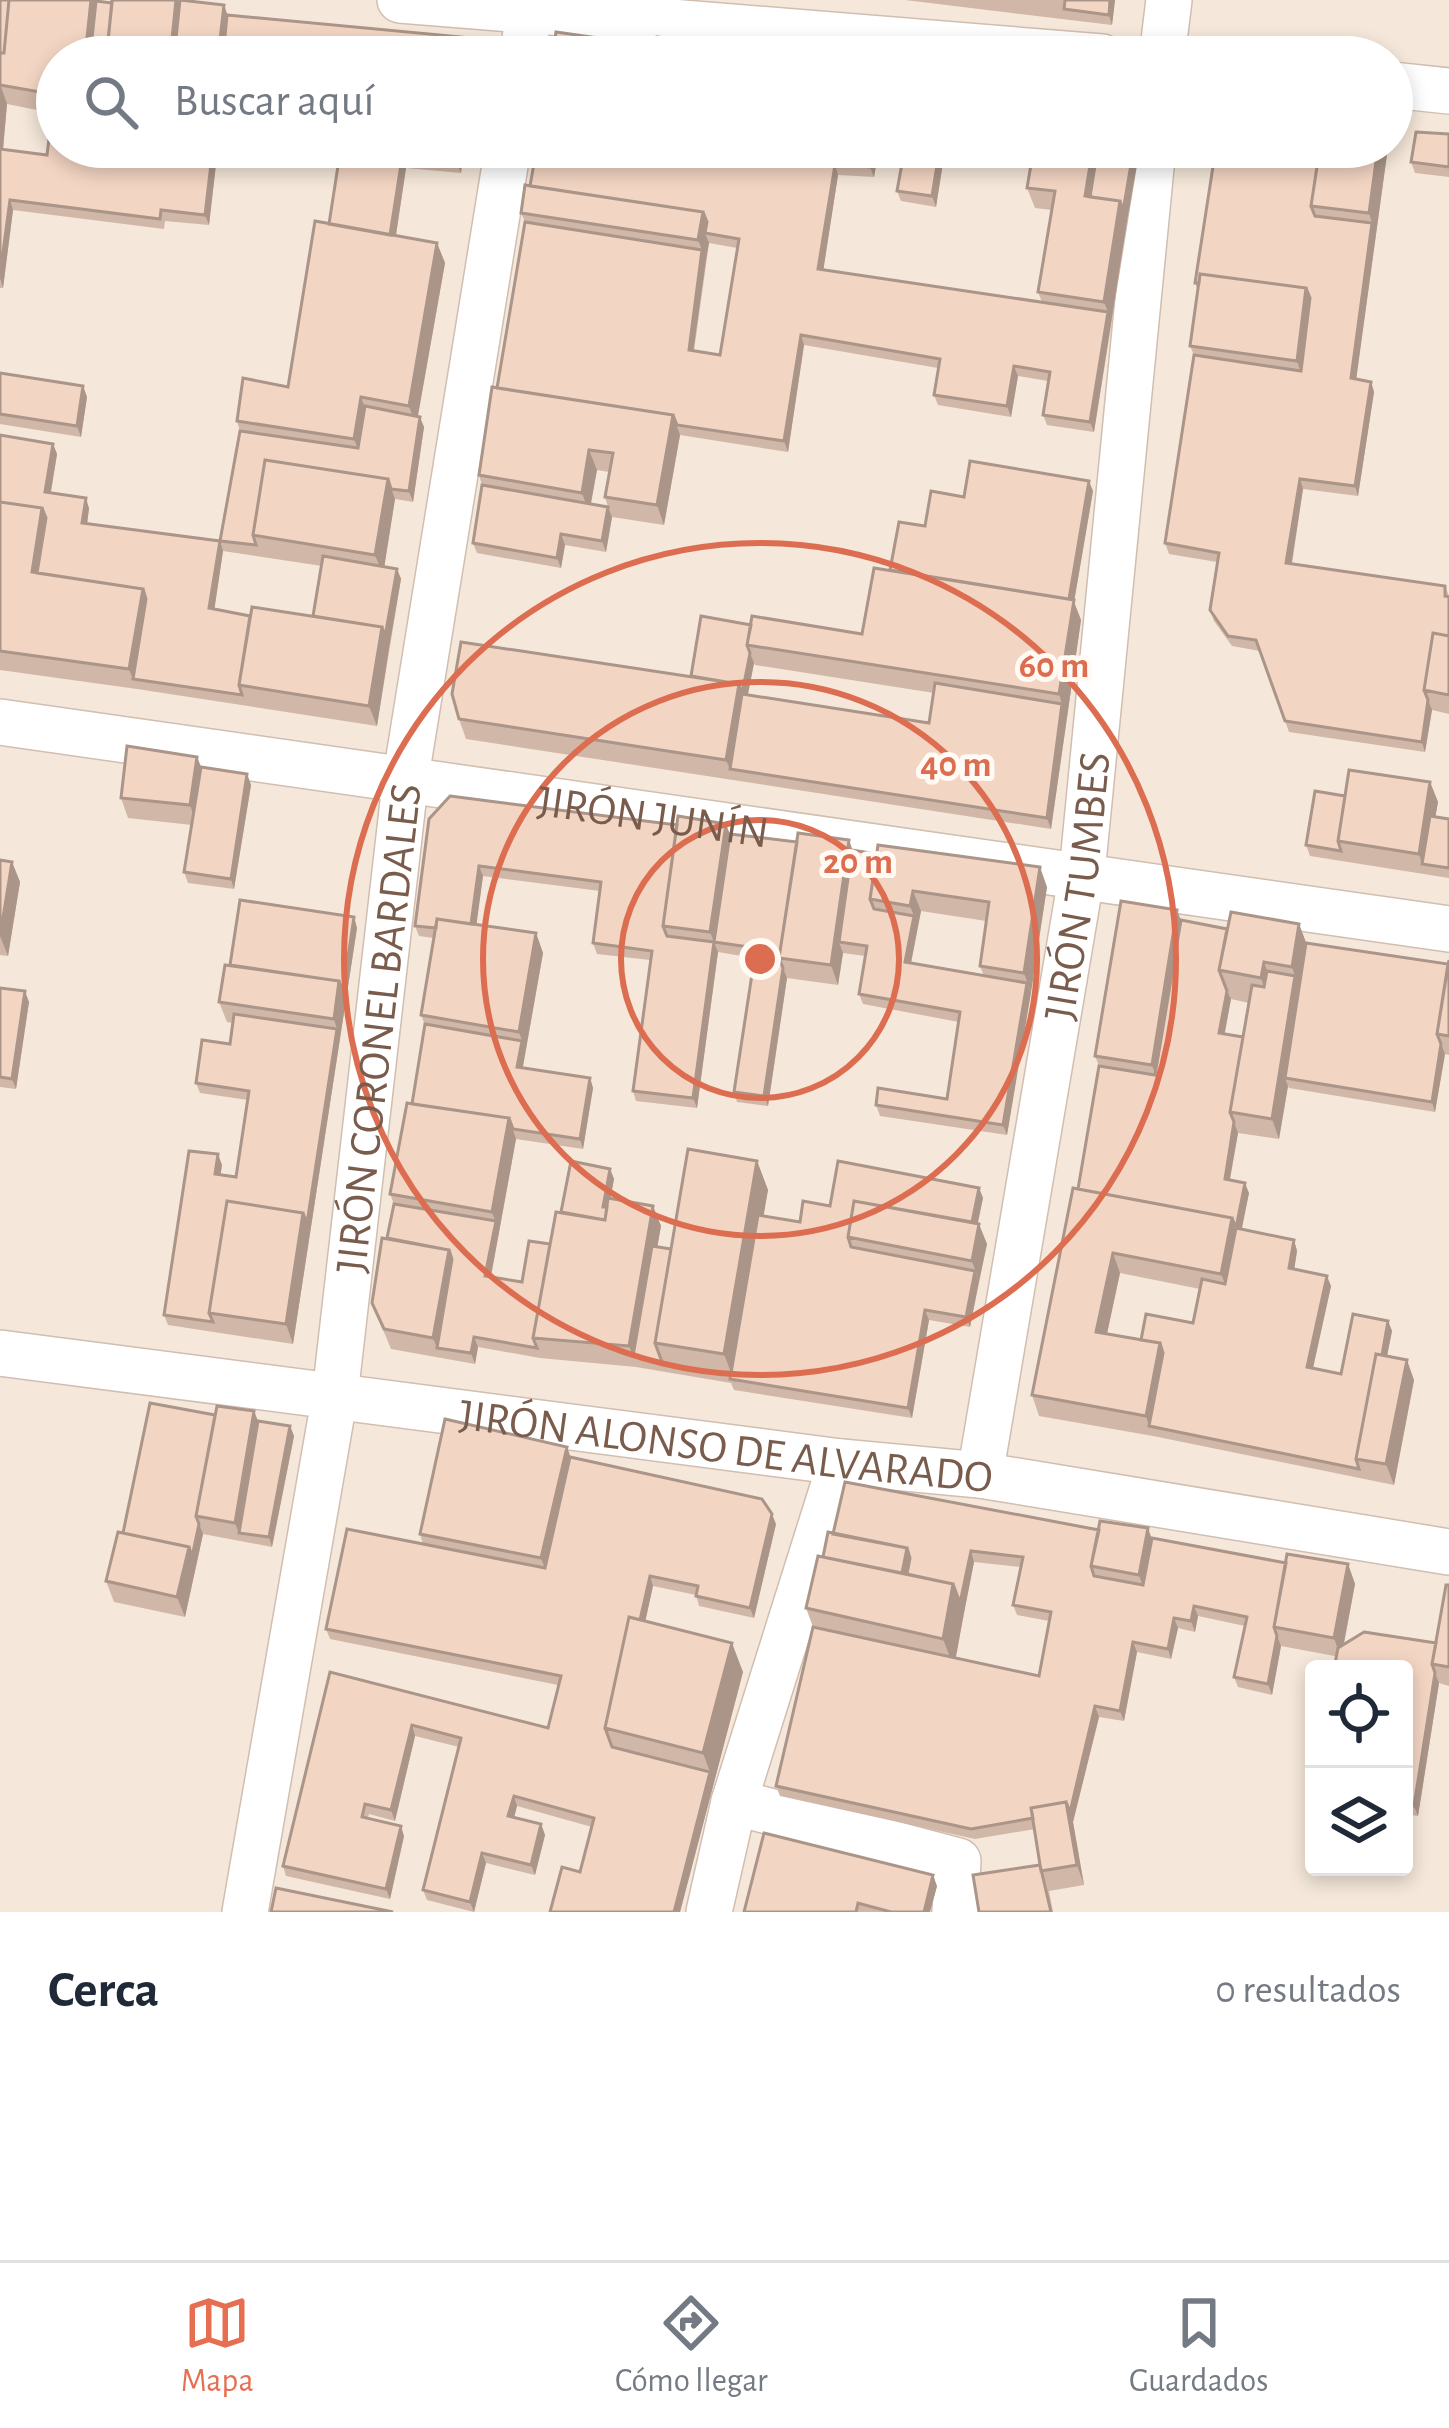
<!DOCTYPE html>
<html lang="es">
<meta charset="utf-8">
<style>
body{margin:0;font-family:"Alegreya Sans",sans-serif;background:#f2f2f3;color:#1f2937}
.controls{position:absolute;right:36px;bottom:36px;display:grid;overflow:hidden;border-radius:12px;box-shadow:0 6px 18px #0003}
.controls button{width:108px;height:108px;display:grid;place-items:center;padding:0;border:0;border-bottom:3px solid #e0e1e3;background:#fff;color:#1f2937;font:60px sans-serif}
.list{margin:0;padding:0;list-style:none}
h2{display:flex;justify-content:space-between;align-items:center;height:156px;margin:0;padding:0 48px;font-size:51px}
h2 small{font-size:39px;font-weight:400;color:#747a83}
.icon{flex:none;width:66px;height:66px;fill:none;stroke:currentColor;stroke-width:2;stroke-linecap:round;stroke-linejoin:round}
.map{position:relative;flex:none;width:1449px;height:1912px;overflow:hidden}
.search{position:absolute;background:#fff;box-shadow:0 6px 18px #0003;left:36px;right:36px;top:36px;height:132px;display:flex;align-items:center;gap:30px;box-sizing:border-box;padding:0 42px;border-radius:66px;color:#747a83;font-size:45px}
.sheet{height:348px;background:#fff}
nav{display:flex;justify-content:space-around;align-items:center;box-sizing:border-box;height:168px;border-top:3px solid #e0e1e3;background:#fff;font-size:33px;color:#747a83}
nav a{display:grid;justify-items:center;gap:6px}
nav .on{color:#e76f51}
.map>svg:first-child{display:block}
</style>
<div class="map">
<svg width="1449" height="1912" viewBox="0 0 1449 1912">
<rect width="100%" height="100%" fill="#fdf6ec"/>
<path fill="#f5e8da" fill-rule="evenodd" d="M0,0H1449V1912H0ZM57,57H1392V147H57ZM1314,1669H1404V1867H1314Z"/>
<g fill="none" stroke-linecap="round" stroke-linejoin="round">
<defs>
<g id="minor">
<path d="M400,0L1102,57"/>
<path d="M522,57L530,8"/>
<path d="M1162,57L1169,0"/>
<path d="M1392,85L1449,91"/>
<path id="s1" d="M0,722L1449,929"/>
<path id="s2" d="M0,1353L841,1462L980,1475L1449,1552"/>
<path id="s3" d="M980,1475L1082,873L1153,147"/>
<path d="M734,1802L958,1861L955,1912"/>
<path id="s4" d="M245,1912L335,1395L406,776L508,147"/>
<path d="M709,1912L734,1802L841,1462"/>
</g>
</defs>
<use href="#minor" stroke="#d1beb0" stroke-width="48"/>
<use href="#minor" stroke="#fff" stroke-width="45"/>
</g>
<path fill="#d1b7a8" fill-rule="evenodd" d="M0,0L224,5L227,15L475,48L474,57H57V147H218L209,225L165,221L164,229L13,210L3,288H0ZM7,104L52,113L47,155L3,150Z
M905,0H1115L1112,25Z
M1449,134V177L1415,173L1411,162Z
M292,147H464L461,173L406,168L396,236L437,243L445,263L418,416L424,427L413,502L395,499L384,567L397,569L401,579L377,726L137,689L0,670V435L53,444L57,454L51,493L89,508L87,524L220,541L240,431L237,421L288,387L329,224L338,163L296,158ZM223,551L322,566L313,616H250L214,609Z
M537,147H1140L1094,432L1047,425L1043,415L1048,381L1018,376L1011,417L938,405L934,395L938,368L804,345L788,452L680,435L664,525L612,517L606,552L565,545L561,568L477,553L473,543L482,485L479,475L497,388L525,222L521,213L530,186ZM879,149L904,153L897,191L901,201L936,207L945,150L1031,165L1027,188L1035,208L1052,210L1038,292L1042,302L823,270L838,175L874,177ZM709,243L737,248L720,355L694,351ZM597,470L609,472L605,497L608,507L591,504Z
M1388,147L1356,379L1371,382L1374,392L1358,496L1303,489L1292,564L1445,586L1449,596V714L1432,710L1425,752L1289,732L1260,651L1232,646L1214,621L1210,610L1217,562L1169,554L1165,543L1194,355L1190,346L1198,290L1195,283Z
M0,373L83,386L87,397L81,437L0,424Z
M1093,491L1074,602L1081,620L1051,829L466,739L459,719L691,676L751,625L862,634L890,570L925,526L964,497ZM754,663L755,665L934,693L929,723L748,694Z
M197,757L201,767L247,774L251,785L234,889L188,883L184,872L192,825L128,818L121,798Z
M1430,782L1438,802L1435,817L1449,819V878L1310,856L1306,845L1345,796Z
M429,819L726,824L730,834L797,842L849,840L852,850L1047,887L1007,1135L880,1116L876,1105L947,1099L959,1022L863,1004L859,994L865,956L843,953L838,985L787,978L768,1106L737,1102L734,1092L754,958L718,952L697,1108L636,1101L633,1091L650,960L597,954L593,943L600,891L483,876L476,924L536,933L543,953L523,1067L590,1078L593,1088L583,1149L516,1139L491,1277L522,1282L550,1244L561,1212L610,1169L614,1179L610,1199L653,1206L661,1226L657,1247L671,1249L757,1161L768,1190L763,1216L800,1222L830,1206L979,1188L983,1198L977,1223L987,1244L970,1327L929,1320L912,1418L734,1390L731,1383L636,1367L540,1358L478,1347L475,1364L391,1349L372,1303L387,1238L394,1204L390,1194L412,1104L425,1025L421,1015L434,938L419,936L415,926ZM921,911L986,921L980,966L984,976L911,963Z
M0,860L12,862L20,882L8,956L0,955Z
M1177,910L1181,920L1227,929L1299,924L1306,943L1448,964L1449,960V1055L1445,1054L1435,1112L1289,1088L1288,1086L1279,1139L1238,1133L1230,1180L1249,1193L1241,1229L1294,1240L1297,1251L1294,1269L1331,1286L1313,1368L1341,1374L1388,1321L1392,1331L1387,1356L1414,1380L1394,1485L1153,1436L1039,1416L1032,1395L1078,1189L1099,1066L1095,1056ZM1231,999L1249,1003L1243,1037L1224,1034ZM1120,1273L1200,1289L1193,1323L1141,1340L1107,1334Z
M354,917L357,928L293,1344L168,1325L164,1315L222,1165L220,1175L236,1177L248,1100L200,1093L196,1083L230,1044L233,1023L227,1022L219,1002L230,965Z
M0,988L29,1002L16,1089L0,1087Z
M254,1411L258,1421L290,1426L294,1436L272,1547L203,1534L185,1617L114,1602L106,1581L123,1533L215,1415Z
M567,1447L570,1457L776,1524L754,1618L699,1606L696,1595L653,1586L645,1621L743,1672L680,1912L580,1872L592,1827L517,1806L514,1817L541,1824L545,1835L535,1875L486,1863L474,1912L427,1900L423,1890L459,1747L415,1736L395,1821L369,1814L368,1818L404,1836L390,1899L286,1876L283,1866L330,1672L548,1728L558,1685L330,1639L326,1629L423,1544L420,1534Z
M1099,1530L1286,1563L1348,1564L1355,1584L1344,1644L1436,1643L1449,1585V1686L1439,1683L1418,1816L1404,1814V1669L1281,1646L1272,1695L1238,1687L1234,1677L1245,1626L1198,1616L1195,1632L1178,1628L1171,1659L1137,1652L1124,1721L1099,1717L1073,1822L1084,1885L1049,1891L1053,1912H979L1040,1865L1035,1829L975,1839L780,1796L776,1786L813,1627L806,1608L833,1534ZM974,1562L1021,1567L1013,1605L1017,1615L1049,1621L1039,1676L955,1658Z
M937,1886L930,1912H744Z"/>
<path fill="#aa9588" d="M91,0H95L100,12L95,57H85Z
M176,0H180L174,57L171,49Z
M1110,0H1115L1112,25L1109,15Z
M224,5L231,25L228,57H218Z
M472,38L475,48L474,57H469Z
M0,84L7,104L2,160L0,154Z
M213,147H218L209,225L205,215Z
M459,147H464L461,173L457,163Z
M828,147H843L835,164L838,175L822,279L818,269L835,165Z
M874,147H878L879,149L874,177L870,167Z
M940,147H944L945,150L936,207L932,196Z
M1093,147H1103L1089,206L1085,196Z
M1134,147H1140L1127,221L1123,211Z
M1378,147H1388L1355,388L1351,378L1372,223L1369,213Z
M402,158L406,168L393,254L389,243Z
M10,200L13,210L3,288L0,278Z
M1120,201L1127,221L1094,432L1090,422L1108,312L1104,302Z
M703,212L710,234L705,233L709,243L706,260L698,240Z
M437,243L445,263L416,426L409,406Z
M702,250L706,260L692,360L689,350Z
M1306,288L1313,308L1304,382L1297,361Z
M801,335L804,345L788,452L784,441Z
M1014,366L1018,376L1011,417L1007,406Z
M1371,382L1374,392L1358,496L1355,486Z
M83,386L87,397L81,437L77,426Z
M361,397L368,417L362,459L354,439Z
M673,415L680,435L664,525L657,505Z
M420,417L424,427L413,502L409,491Z
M53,444L57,454L49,502L45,492Z
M589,450L597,470L589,513L582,493Z
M388,479L395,499L383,575L375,555Z
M1300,479L1303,489L1290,573L1286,563Z
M1089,481L1093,491L1074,602L1081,620L1051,829L1047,818L1062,704L1059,694L1068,608Z
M86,498L89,508L86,533L82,523Z
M608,507L612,517L606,552L602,541Z
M42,508L49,528L35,582L32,572Z
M561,534L565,545L561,568L557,558Z
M220,541L223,551L213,619L209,608Z
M397,569L401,579L389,648L385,637Z
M143,589L150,609L133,679L129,669Z
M382,627L389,648L377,726L369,706Z
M750,653L754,663L746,704L742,694Z
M739,684L746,704L730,769L726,760Z
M1428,700L1432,710L1425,752L1422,742Z
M197,757L205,777L197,825L190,805Z
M247,774L251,785L234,889L231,879Z
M1430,782L1438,802L1427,865L1422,864L1419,854Z
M726,824L733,844L714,942L718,952L697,1108L693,1098L714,942L710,932Z
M849,840L856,860L839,942L843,953L838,985L831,965Z
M12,862L20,882L8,956L0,936Z
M479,866L483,876L474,943L470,932Z
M1040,867L1047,887L1031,993L1024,973Z
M913,891L921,911L909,973L905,962L914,916L910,906Z
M1177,910L1184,930L1159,1085L1152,1065Z
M354,917L357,928L293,1344L286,1324L303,1213L337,1029L334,1019L339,981Z
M1299,924L1310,953L1285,1078L1288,1086L1279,1139L1272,1119L1295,976L1292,967Z
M536,933L543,953L521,1077L517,1067L522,1041L519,1032Z
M1264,962L1274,991L1271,1007L1261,978Z
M783,968L787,978L768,1106L764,1096Z
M1027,983L1031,993L1007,1135L1003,1125Z
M25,991L29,1002L16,1089L12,1079Z
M1227,991L1231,999L1223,1043L1219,1033Z
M1441,1044L1445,1054L1435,1112L1432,1102Z
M590,1078L593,1088L583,1149L580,1139Z
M509,1118L516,1139L499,1232L492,1212Z
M1234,1122L1238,1133L1228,1189L1225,1179Z
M218,1154L222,1165L219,1185L215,1174Z
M757,1161L768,1190L735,1383L724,1354Z
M610,1169L614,1179L607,1217L603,1207Z
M1245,1183L1249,1193L1240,1238L1236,1228Z
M979,1188L983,1198L974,1242L970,1231Z
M653,1206L661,1226L638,1357L633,1356L629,1346Z
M1232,1218L1240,1238L1229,1294L1221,1274Z
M496,1221L499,1232L489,1286L485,1276Z
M979,1224L987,1244L979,1281L972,1261Z
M1294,1240L1297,1251L1293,1278L1289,1268Z
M449,1250L456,1270L437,1348L433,1338Z
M1113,1253L1120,1273L1103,1352L1096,1332Z
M975,1271L979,1281L970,1327L966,1317Z
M1327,1276L1331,1286L1311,1377L1307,1367Z
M925,1310L929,1320L912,1418L908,1408Z
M1388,1321L1392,1331L1366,1461L1361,1460Z
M474,1337L478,1347L475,1364L471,1353Z
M1160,1343L1167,1363L1149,1426L1146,1416Z
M1407,1360L1414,1380L1394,1485L1386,1464Z
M254,1411L262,1432L239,1533L235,1523Z
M290,1426L294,1436L272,1547L269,1537Z
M567,1447L574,1467L549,1579L541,1558Z
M772,1514L776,1524L754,1618L750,1608Z
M199,1524L203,1534L185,1617L177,1597L189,1547Z
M1148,1528L1155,1548L1146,1595L1139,1575Z
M907,1548L914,1569L900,1582Z
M971,1551L974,1562L964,1613L960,1603Z
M1348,1564L1355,1584L1341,1658L1334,1638Z
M650,1576L653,1586L621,1733L615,1731Z
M953,1584L964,1613L954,1668L943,1639Z
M1194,1606L1198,1616L1195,1632L1191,1621Z
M1174,1618L1178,1628L1171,1659L1168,1649Z
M1277,1636L1281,1646L1272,1695L1268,1684Z
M1133,1642L1137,1652L1124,1721L1120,1711Z
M732,1643L743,1672L680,1912H674L710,1772L703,1753Z
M1435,1673L1439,1683L1418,1816L1414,1806Z
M1095,1706L1099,1717L1073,1822L1084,1885L1077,1865L1066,1802Z
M412,1725L415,1736L395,1821L391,1810Z
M514,1796L517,1806L512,1826L508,1816Z
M541,1824L545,1835L535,1875L531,1865Z
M401,1826L404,1836L390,1899L386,1889Z
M482,1853L486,1863L474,1912L470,1902Z
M933,1875L937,1886L930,1912H924Z"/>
<path fill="#f3d5c3" stroke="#aa9588" stroke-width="3" d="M0,0H9L4,53H0Z
M9,0H91L85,57H57V95L0,85V53H4Z
M112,0H176L171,49L108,41Z
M180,0L224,5L218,57H174Z
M1065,0H1110L1109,15L1064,9Z
M96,1L112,3L108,41L114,57H90Z
M227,15L472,38L469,57H223Z
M556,32L655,46L654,57H552Z
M657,37L725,46L723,57H654Z
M759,43L842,54L841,57H757Z
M53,107H57V147H213L205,215L161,210L160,219L10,200L0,275V149L47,155Z
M1416,132L1449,134V167L1411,162Z
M292,147H459L457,163L402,158L390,235L329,224L340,153Z
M537,147H751L752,152L835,165L818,269L1108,312L1090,422L1043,415L1050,372L1014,366L1007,406L934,395L940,359L801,335L784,441L677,425L673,415L497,388L525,222L702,250L689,350L720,355L739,239L705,233L707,222L703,212L530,186Z
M837,147H874L870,167L835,164Z
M905,147H940L932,196L897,191Z
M983,147H1034L1032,156Z
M1034,147H1093L1085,196L1120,201L1104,302L1038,292L1055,191L1027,188Z
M1098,147H1134L1123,211L1120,201L1090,197Z
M1216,147H1320L1311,206L1315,216L1372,223L1351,378L1371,382L1355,486L1300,479L1286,563L1445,586V596L1449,597V636L1433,633L1424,690L1428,700L1422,742L1285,721L1256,640L1228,636L1210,610L1219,553L1165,543L1194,355L1301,371L1310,298L1306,288L1200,274L1199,283H1195Z
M1320,147H1378L1369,213L1311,206Z
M525,185L703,212L698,240L521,213Z
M315,221L437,243L409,406L361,397L354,439L237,421L243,378L288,387Z
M1200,274L1306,288L1297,361L1190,346Z
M0,373L83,386L77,426L0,414Z
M492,387L673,415L657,505L605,497L613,453L589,450L582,493L479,475Z
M365,406L420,417L409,491L391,489L388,479L265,460L253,535L256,545L220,541L209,608L250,616L239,685L242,695L133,679L146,599L143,589L37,573L46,518L42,508L0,502V435L53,444L45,492L86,498L82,523L220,541L240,431L358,448Z
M265,460L388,479L375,555L253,535Z
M970,461L1089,481L1069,599L890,570L899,522L925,526L931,491L964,497Z
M482,485L608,507L602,541L561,534L557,558L473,543Z
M0,502L42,508L32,572L143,589L129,669L0,651Z
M323,556L397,569L385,637L382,627L313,616Z
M874,568L1074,600L1059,694L747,645L752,616L862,634Z
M252,607L382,627L369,706L239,685Z
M701,616L751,625L747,645L750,653L742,694L929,723L935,683L1062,704L1047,818L730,769L742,694L739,684L691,676Z
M1433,633L1449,636V695L1424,690Z
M461,642L739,684L726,760L459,719L452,694Z
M127,746L197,757L190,805L121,798Z
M201,767L247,774L231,879L184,872Z
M1349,770L1430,782L1419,854L1338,841Z
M1315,791L1345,796L1338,841L1341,851L1306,845Z
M450,796L677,825L663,926L667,936L714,942L693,1098L633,1091L652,951L593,943L601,882L479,866L471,924L437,919L436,928L415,926L429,819Z
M678,816L726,824L710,932L663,926Z
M1430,816L1449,819V868L1422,864Z
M798,833L849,840L831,965L779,958Z
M730,834L797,842L779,958L783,968L764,1096L734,1092L756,948L714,942Z
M878,845L1040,867L1024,973L980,966L989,902L913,891L910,906L870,899Z
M852,850L877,854L870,899L874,909L914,916L905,962L1027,983L1003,1125L876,1105L878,1088L947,1099L960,1012L859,994L867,946L839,942Z
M0,860L12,862L0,936Z
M240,900L354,917L343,991L339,981L230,965Z
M1121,901L1177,910L1152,1065L1095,1056Z
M1231,912L1299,924L1292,967L1264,962L1261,978L1219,970Z
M437,919L536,933L519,1032L421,1015Z
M1181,920L1227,929L1219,970L1227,991L1219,1033L1243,1037L1230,1112L1234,1122L1225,1179L1245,1183L1236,1228L1232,1218L1078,1189L1099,1066L1155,1075Z
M1306,943L1448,964L1437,1034L1441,1044L1432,1102L1285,1078Z
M1449,960V1036L1437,1034Z
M225,965L339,981L334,1019L219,1002Z
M1267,971L1295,976L1272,1119L1230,1112L1252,985L1264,987Z
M0,988L25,991L12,1079L0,1077Z
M234,1014L337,1029L307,1223L303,1213L227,1201L209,1313L213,1322L164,1315L189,1151L218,1154L215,1174L236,1177L249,1091L196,1083L202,1040L230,1044Z
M425,1024L522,1041L517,1067L590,1078L580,1139L513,1129L509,1118L412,1104Z
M407,1103L509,1118L492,1212L390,1194Z
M688,1149L757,1161L724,1354L655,1343Z
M571,1161L610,1169L603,1207H607L605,1220L561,1212Z
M838,1161L979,1188L972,1222L854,1201L848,1237L851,1247L975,1271L966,1317L925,1310L908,1408L730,1379L758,1215L800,1222L803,1201L830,1206Z
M1073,1188L1232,1218L1221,1274L1113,1253L1096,1332L1160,1343L1146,1416L1032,1395Z
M608,1198L653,1206L629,1346L533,1338L556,1212L605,1220Z
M227,1201L303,1213L286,1324L209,1313Z
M854,1201L979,1224L972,1261L848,1237Z
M394,1204L496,1221L485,1276L522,1282L529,1241L550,1244L533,1338L537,1348L474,1337L471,1353L437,1348L452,1259L449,1250L387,1238Z
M1236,1228L1294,1240L1289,1268L1327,1276L1307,1367L1341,1374L1353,1314L1388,1321L1382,1355L1376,1354L1356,1459L1359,1469L1149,1426L1163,1353L1160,1343L1141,1340L1146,1314L1193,1323L1202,1279L1225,1284Z
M382,1238L449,1250L433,1338L384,1329L372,1303Z
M652,1246L671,1249L655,1343L662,1362L633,1356Z
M1376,1354L1407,1360L1386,1464L1356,1459Z
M150,1403L215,1415L196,1516L199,1524L192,1557L189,1547L123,1533Z
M217,1406L254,1411L235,1523L196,1516Z
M445,1419L567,1447L541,1558L420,1534Z
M258,1421L290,1426L269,1537L239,1533Z
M570,1457L762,1499L772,1514L750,1608L696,1596L698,1586L650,1576L640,1620L629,1617L605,1728L612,1747L710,1772L674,1912H550L562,1867L580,1872L594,1818L514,1796L508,1816L541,1824L531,1865L482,1853L470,1902L423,1890L461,1738L412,1725L391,1810L365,1804L362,1817L401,1826L386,1889L283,1866L330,1672L548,1728L561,1676L326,1629L347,1529L545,1568Z
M845,1482L1099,1530L1091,1566L1094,1576L1143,1585L1152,1538L1286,1563L1274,1627L1277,1636L1268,1684L1234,1677L1247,1617L1194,1606L1191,1621L1174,1618L1168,1649L1133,1642L1120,1711L1095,1706L1070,1812L1066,1802L1031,1808L1033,1818L971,1829L776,1786L813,1627L1039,1676L1051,1612L1013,1605L1023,1557L971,1551L960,1603L953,1584L907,1574L910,1558L907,1548L833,1534Z
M1100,1521L1148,1528L1139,1575L1091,1566Z
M118,1532L189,1547L177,1597L106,1581Z
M828,1532L907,1548L902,1573L823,1557Z
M1287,1554L1348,1564L1334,1638L1274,1627Z
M818,1556L953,1584L943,1639L806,1608Z
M1446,1585H1449V1667L1432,1664Z
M629,1617L732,1643L703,1753L605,1728Z
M1364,1632L1436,1643L1432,1664L1435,1673L1414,1806L1404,1804V1669H1334L1338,1648Z
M1066,1802L1077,1865L1041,1871L1031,1808Z
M764,1833L933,1875L924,1912H891L858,1903L856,1912H744Z
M1040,1865L1051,1912H979L973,1875Z
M276,1888L393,1912H271Z"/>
<g fill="none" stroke="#dc6d51" stroke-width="6">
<circle cx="760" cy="959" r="139"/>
<circle cx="760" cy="959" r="277"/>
<circle cx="760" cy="959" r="416"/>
</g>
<g text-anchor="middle" stroke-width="10" stroke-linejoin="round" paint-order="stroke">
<g font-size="45" fill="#7a5c4d" stroke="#fffaf3">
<text dy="16" stroke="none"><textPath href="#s1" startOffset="660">JIRÓN JUNÍN</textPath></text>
<text dy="16" stroke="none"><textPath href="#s3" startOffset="597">JIRÓN TUMBES</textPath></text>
<text dy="16" stroke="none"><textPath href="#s4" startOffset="894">JIRÓN CORONEL BARDALES</textPath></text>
<text dy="16" stroke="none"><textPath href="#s2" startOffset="732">JIRÓN ALONSO DE ALVARADO</textPath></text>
</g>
</g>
<circle cx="760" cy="959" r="18" fill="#dc6d51" stroke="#fffaf3" stroke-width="6"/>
<g font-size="36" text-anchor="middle" font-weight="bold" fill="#dc6d51" stroke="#fffaf3" stroke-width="10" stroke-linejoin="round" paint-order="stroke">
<text x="1054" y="677">60 m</text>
<text x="956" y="776">40 m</text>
<text x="858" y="873">20 m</text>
</g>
</svg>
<div class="controls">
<button><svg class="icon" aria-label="locate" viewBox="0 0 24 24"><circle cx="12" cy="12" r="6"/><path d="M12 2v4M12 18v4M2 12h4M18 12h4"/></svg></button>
<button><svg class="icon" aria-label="layers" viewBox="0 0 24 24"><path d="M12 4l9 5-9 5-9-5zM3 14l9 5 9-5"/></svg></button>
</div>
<div class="search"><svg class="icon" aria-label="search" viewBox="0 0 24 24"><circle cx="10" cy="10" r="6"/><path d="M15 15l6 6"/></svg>Buscar aquí</div>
</div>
<section class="sheet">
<h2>Cerca<small>0 resultados</small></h2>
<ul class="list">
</ul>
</section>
<nav>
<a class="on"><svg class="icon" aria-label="map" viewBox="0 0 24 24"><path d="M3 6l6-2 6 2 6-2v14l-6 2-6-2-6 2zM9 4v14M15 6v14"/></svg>Mapa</a>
<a><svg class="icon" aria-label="directions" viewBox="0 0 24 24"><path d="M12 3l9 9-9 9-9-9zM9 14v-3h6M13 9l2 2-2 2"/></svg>Cómo llegar</a>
<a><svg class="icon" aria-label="saved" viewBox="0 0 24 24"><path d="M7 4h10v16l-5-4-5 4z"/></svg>Guardados</a>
</nav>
